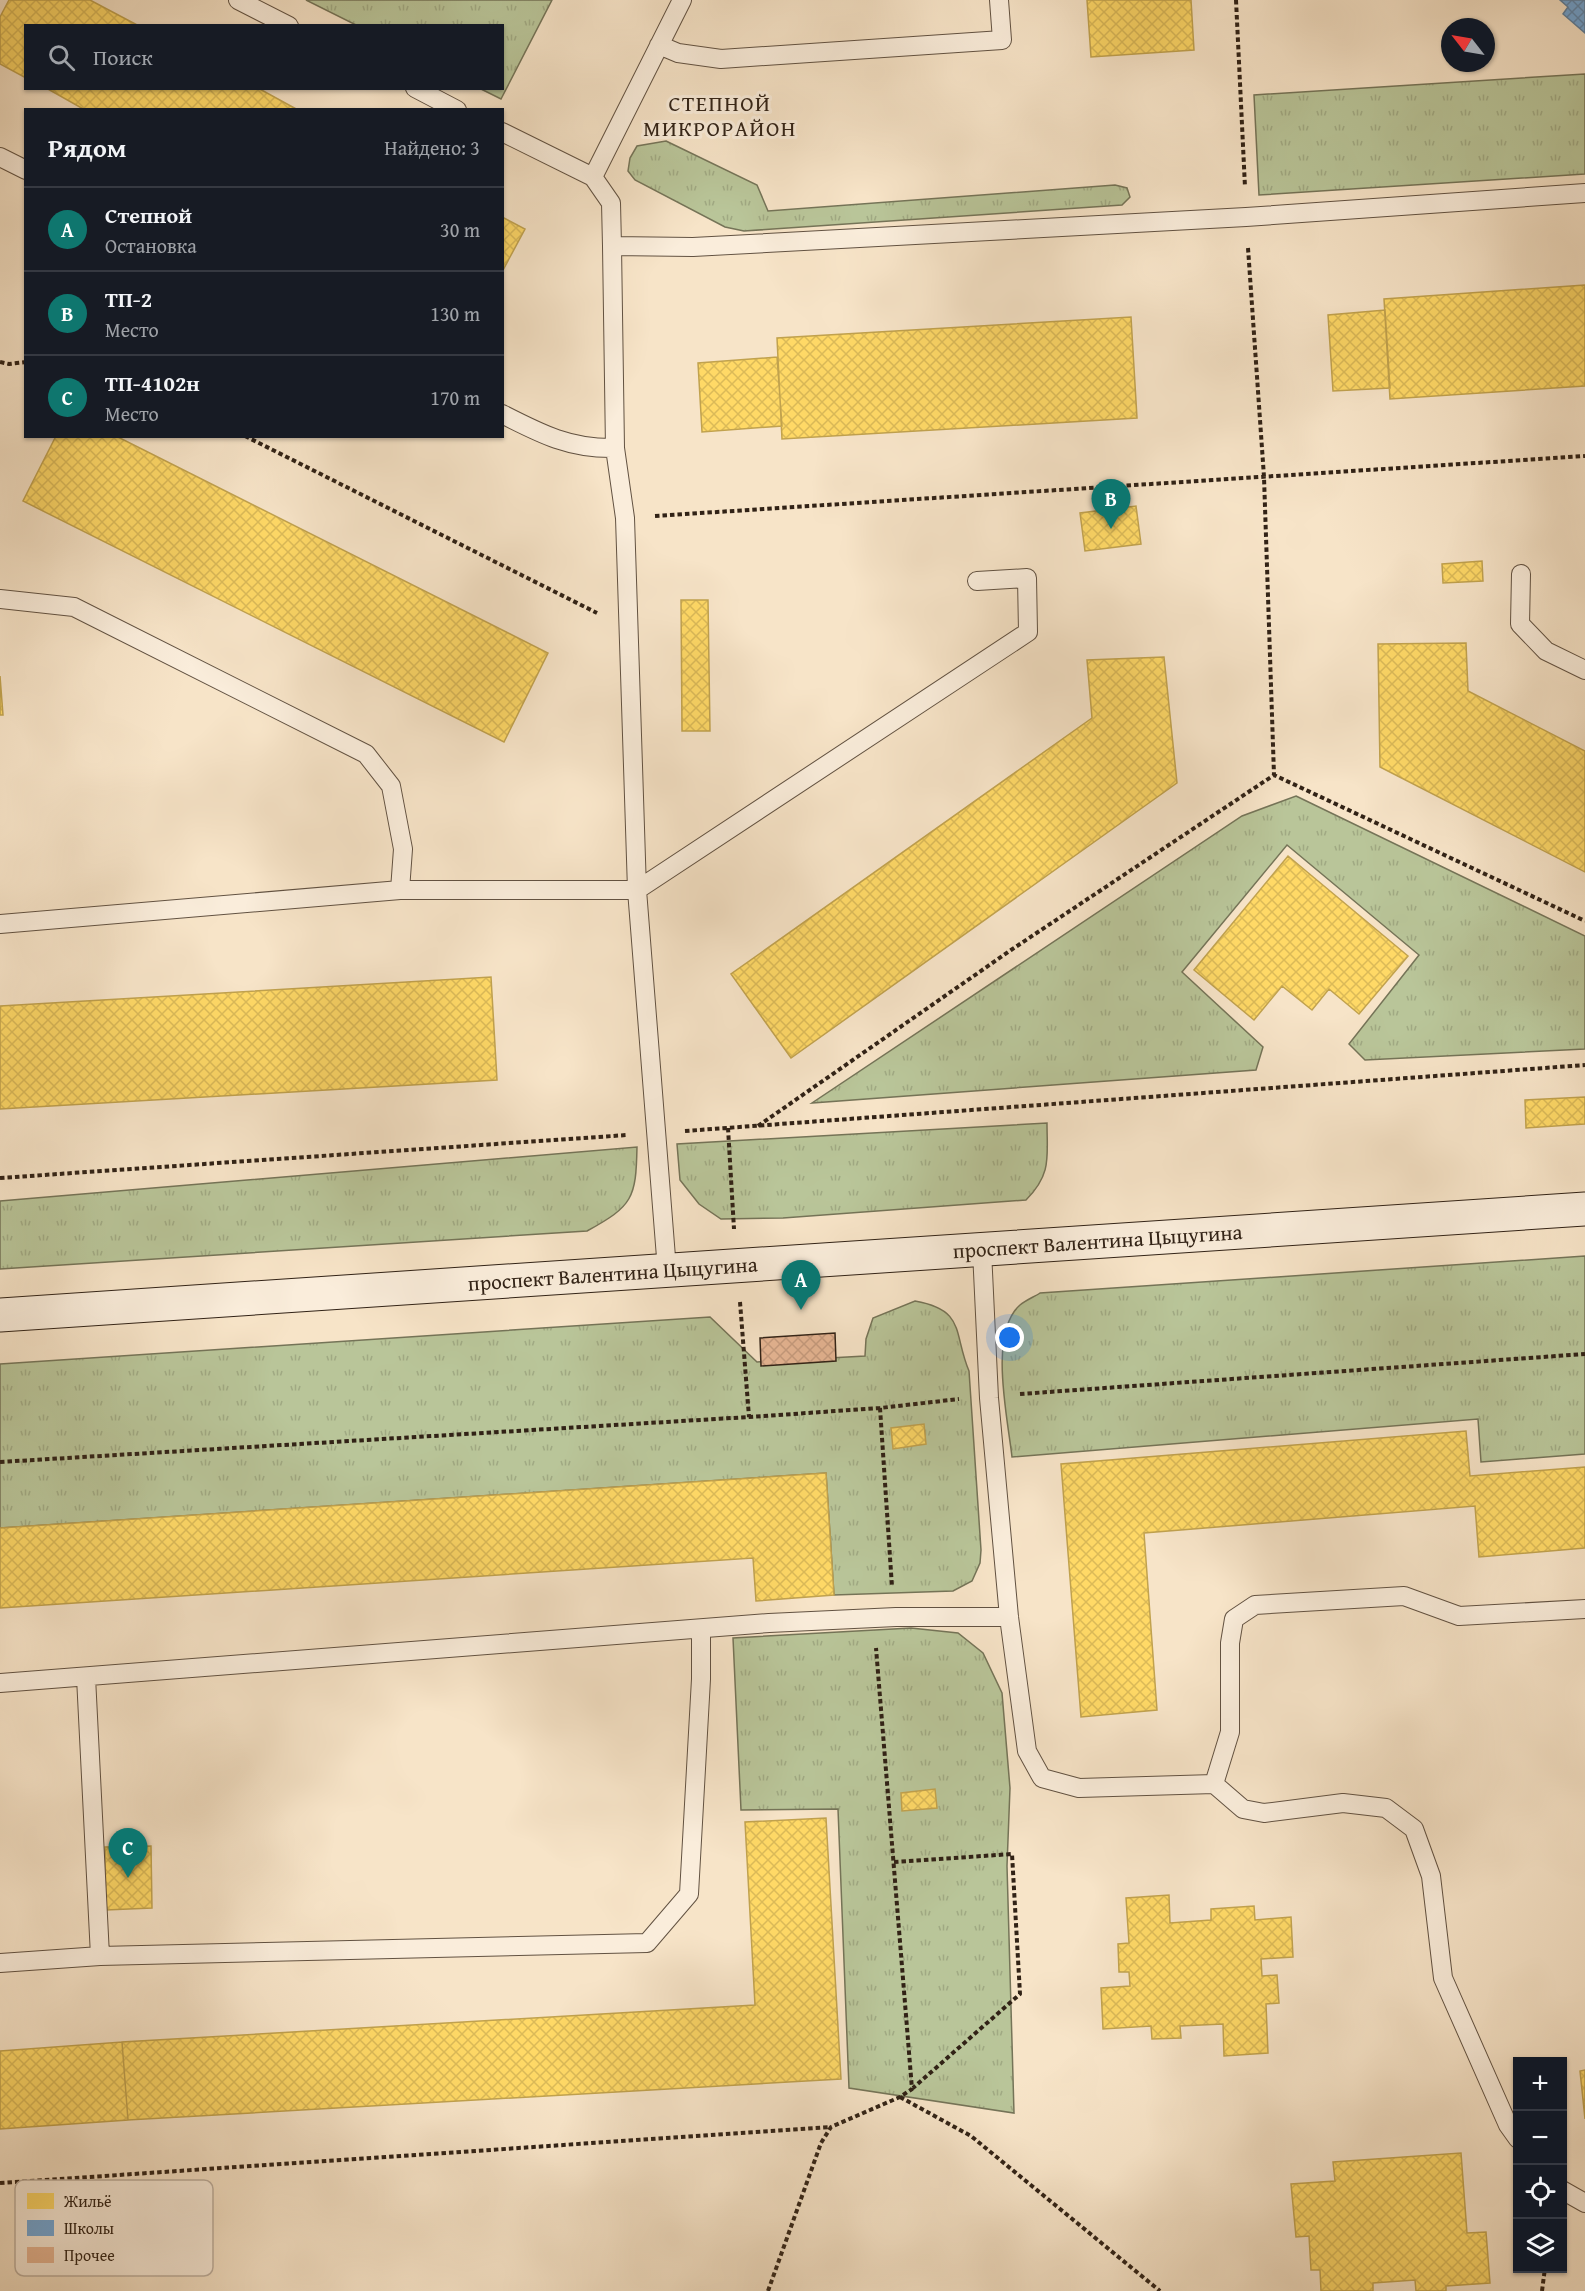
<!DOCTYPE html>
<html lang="ru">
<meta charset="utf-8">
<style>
body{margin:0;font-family:"Gentium Book Plus",serif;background:#20242c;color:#f1f3f6}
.controls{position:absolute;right:18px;bottom:18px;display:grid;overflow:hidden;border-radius:0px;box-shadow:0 2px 4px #0004}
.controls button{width:54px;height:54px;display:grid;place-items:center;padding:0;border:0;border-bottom:2px solid #363941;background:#171b24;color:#f1f3f6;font:30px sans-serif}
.compass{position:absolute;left:1441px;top:18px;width:54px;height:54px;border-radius:50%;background:#171b24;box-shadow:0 2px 4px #0004;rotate:301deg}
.you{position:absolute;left:1010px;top:1338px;width:21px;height:21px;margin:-15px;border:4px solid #fff;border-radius:50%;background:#1a73e8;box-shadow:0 0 0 9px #1a73e833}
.badge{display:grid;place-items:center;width:39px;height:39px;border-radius:50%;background:#0f766e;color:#fff;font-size:20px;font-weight:700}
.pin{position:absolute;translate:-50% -50px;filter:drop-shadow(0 2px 3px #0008)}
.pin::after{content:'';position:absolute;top:32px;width:21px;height:18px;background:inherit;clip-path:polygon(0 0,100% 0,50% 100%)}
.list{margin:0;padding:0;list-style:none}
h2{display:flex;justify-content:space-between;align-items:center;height:78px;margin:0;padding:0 24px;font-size:26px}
h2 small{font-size:20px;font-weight:400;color:#9ea1a6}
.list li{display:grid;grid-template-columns:39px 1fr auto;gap:18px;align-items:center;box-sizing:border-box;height:84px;padding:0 24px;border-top:2px solid #363941}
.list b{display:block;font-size:22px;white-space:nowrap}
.list p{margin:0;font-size:20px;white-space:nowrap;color:#9ea1a6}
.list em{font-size:20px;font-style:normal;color:#9ea1a6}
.icon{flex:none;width:33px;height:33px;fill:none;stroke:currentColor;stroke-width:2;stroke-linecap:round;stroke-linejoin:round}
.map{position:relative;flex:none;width:1585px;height:2291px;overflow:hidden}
.search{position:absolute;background:#171b24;box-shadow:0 2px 4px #0004;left:24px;top:24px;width:480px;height:66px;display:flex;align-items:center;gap:15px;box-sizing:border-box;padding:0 21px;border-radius:0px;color:#9ea1a6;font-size:22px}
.panel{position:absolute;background:#171b24;box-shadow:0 2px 4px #0004;left:24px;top:108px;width:480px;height:330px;border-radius:0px}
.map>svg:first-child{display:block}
</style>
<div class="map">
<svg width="1585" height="2291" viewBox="0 0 1585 2291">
<defs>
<pattern id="grass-tufts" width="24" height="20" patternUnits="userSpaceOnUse" patternTransform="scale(1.5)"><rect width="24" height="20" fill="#b9c599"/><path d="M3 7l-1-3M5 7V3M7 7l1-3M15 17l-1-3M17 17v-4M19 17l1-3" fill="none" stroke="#a0a983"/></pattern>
<pattern id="homes-cross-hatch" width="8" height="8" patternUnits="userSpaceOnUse" patternTransform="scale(1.5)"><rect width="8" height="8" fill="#ffd966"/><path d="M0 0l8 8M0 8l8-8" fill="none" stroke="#dbba58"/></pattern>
<pattern id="schools-cross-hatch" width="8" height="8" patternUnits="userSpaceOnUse" patternTransform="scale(1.5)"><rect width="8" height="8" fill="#6fa8dc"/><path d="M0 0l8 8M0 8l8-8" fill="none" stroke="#5c88b1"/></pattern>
<pattern id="building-cross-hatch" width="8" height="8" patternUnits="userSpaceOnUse" patternTransform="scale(1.5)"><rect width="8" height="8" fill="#e7b694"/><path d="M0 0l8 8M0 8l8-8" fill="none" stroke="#c79c7f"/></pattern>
</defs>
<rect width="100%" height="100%" fill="#f7e4c8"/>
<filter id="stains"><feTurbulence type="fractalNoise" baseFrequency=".00333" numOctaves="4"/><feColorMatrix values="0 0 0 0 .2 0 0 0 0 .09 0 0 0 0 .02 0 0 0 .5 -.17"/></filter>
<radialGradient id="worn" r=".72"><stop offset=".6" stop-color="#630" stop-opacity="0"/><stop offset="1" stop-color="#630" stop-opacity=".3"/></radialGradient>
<path fill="url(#grass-tufts)" stroke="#757458" stroke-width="1.5" d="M306,0H552L501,99L481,89L502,88V26L356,25Z
M1585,74V174L1259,195L1254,95Z
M666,141L757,185L768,211L1115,185L1127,188L1130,197L1122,205L744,231L725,227L635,180L628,171L630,158L637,146Z
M1296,796L1585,936V1049L1365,1060L1349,1044L1419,955L1287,845L1182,972L1263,1047L1256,1070L812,1103L1242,816Z
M1047,1123C1047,1157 1052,1174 1026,1200L783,1218L721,1219L699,1204L680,1180L677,1144Z
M637,1147C636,1198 633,1206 587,1231L0,1269V1201Z
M1585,1256V1454L1481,1462L1478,1419L1012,1457C1008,1419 988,1333 1020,1305C1026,1300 1034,1297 1040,1293Z
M915,1301C966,1310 953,1333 969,1371L981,1550L980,1563L972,1581L953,1591L834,1595L826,1473L0,1528V1364L710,1317L757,1362L865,1356L866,1339L873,1318Z
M911,1628L958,1633L983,1653L1002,1693L1010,1788L1007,1866L1014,2113L849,2088L838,1809L741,1810L733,1638Z"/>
<path fill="url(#homes-cross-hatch)" stroke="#c1a24e" stroke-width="1.5" d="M9,0H90L139,26H26V78L0,64V17Z
M1087,0H1191L1194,50L1091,57Z
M46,88H258L298,110H85Z
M502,217L525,229L502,272Z
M1585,285V386L1390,399L1384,299Z
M1385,310L1390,388L1333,391L1328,315Z
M1131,317L1137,418L782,439L777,338Z
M777,357L782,426L702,432L698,363Z
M56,436H116L548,653L504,742L23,501Z
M1136,506L1141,544L1085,551L1080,513Z
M1482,561L1483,581L1443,583L1442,564Z
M681,600H708L710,731H682Z
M1466,643L1468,691L1585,751V872L1380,767L1378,644Z
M1164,657L1177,783L791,1058L731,974L1092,718L1087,660Z
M0,676L3,715H0Z
M1288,856L1408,956L1359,1014L1329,989L1312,1010L1282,986L1254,1020L1194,970Z
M491,977L497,1080L0,1109V1006Z
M1585,1097V1124L1526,1128L1525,1100Z
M924,1424L926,1444L893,1449L891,1428Z
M1466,1431L1470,1476L1585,1467V1548L1479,1557L1475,1506L1144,1533L1157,1710L1081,1717L1061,1464Z
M826,1473L834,1595L756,1601L753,1558L0,1608V1528Z
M935,1789L937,1808L902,1811L901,1793Z
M826,1818L841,2079L128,2120L122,2042L755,2005L745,1822Z
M151,1846L152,1908L106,1910L105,1847Z
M1169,1895L1170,1923L1211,1920V1909L1254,1906L1255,1920L1291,1917L1293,1957L1261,1959L1262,1976L1277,1975L1279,2003L1266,2004L1268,2053L1224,2056L1223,2024L1180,2026L1181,2038L1152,2039L1151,2026L1103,2029L1101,1988L1130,1986L1129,1972H1119L1118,1944L1129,1943L1126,1898Z
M122,2042L128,2120L0,2129V2051Z
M1585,2070V2119L1580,2071Z
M1461,2153L1467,2233L1486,2232L1490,2283L1446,2286V2291H1416L1415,2280L1373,2283V2291H1321L1320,2270H1311L1309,2236L1296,2237L1291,2184L1335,2181L1333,2162Z"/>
<path fill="url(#schools-cross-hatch)" stroke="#5c80a1" stroke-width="1.5" d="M1560,0H1585V33L1563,14L1568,7Z"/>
<path fill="url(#building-cross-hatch)" stroke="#312216" stroke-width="1.5" d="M835,1333L836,1361L761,1366L760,1338Z"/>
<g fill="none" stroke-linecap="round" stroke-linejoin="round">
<defs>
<path id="service" d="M238,0L289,26
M659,45L678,53L721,59L1002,40L999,0
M415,88L457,110
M502,132L593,177L611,203L612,246
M0,157L26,170
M593,177L682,0
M502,414C541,434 570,449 615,448
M1521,574L1520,624L1546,651L1585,670
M0,599L74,607L366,754L391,786L403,849L400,890
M0,924L400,890H637L1028,632L1027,578L977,581
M982,1251L989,1398L1009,1617L1027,1751L1042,1778L1079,1788L1214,1784L1243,1809L1264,1813L1343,1803L1386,1808L1414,1829L1431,1876L1443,1978L1508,2125L1518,2139
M667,1270L637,890L625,518L615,448L612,246L693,247L1246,217L1585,193
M86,1677L100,1956
M0,1683L769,1623L896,1617H1009
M1214,1784L1230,1732V1643L1234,1619L1255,1605L1404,1596L1459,1616L1585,1609
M0,1963L100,1956L647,1943L689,1894L701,1679V1630
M1562,2190L1585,2203"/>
<g id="secondary">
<path id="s1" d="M0,1315L1585,1209"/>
</g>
</defs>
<use href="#service" stroke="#625242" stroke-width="20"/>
<use href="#secondary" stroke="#312216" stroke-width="35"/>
<path stroke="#312216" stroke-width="4" stroke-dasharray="4.5 3" stroke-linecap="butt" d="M1236,0L1245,187
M1248,248L1264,477L1274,775
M0,362L9,364L26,362
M245,436L597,613
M655,516L1585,456
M758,1126L1011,950L1274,775L1585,921
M728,1128L734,1229
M685,1131L1585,1065
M0,1178L627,1135
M740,1302L749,1417
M1020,1394L1585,1354
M880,1408L892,1587
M0,1462L749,1417L880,1408L959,1399
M894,1862L1012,1854L1020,1994L913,2088
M900,2097L971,2136L1160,2291
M0,2183L830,2127
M768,2291L821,2143L831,2127L900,2097L912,2089L876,1648
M1542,2291L1545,2268"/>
<use href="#service" stroke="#faeddb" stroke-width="18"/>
<use href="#secondary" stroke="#faeddb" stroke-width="33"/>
</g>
<g text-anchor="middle" stroke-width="6" stroke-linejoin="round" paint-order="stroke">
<g font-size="21" fill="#312216" stroke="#faeddb">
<text dy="7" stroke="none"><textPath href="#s1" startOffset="1100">проспект Валентина Цыцугина</textPath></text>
<text dy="7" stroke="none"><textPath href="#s1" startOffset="614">проспект Валентина Цыцугина</textPath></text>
</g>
<g font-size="22" letter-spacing="1.5" fill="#312216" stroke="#faeddb">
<text x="720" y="111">СТЕПНОЙ<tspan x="720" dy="25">МИКРОРАЙОН</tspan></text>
</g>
</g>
<rect x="15" y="2180" width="198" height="96" rx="9" fill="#faeddb" stroke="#beb0a0" stroke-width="1.5"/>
<rect x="27" y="2193" width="27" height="16" fill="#ffd966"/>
<rect x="27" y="2220" width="27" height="16" fill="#6fa8dc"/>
<rect x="27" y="2247" width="27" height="16" fill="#e7b694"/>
<g font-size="16" fill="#312216">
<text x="64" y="2207">Жильё</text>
<text x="64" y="2234">Школы</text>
<text x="64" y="2261">Прочее</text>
</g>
<rect width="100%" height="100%" filter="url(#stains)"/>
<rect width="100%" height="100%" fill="url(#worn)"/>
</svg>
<div class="controls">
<button>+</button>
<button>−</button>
<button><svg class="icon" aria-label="locate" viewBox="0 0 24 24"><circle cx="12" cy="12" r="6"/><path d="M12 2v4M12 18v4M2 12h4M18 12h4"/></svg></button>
<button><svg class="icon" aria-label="layers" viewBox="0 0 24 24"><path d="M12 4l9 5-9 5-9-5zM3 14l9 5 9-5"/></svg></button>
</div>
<svg class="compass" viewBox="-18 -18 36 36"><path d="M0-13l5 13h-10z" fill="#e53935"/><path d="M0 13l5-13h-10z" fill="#9ea1a6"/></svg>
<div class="you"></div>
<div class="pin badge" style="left:801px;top:1310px">A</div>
<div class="pin badge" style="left:1111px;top:529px">B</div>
<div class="pin badge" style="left:128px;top:1878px">C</div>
<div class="search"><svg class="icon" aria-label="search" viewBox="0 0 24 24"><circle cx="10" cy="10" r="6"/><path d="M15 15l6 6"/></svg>Поиск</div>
<section class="panel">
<h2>Рядом<small>Найдено: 3</small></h2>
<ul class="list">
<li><span class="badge">A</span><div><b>Степной</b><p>Остановка</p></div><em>30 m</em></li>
<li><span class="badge">B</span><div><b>ТП-2</b><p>Место</p></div><em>130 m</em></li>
<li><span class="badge">C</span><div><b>ТП-4102н</b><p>Место</p></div><em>170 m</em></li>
</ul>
</section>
</div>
